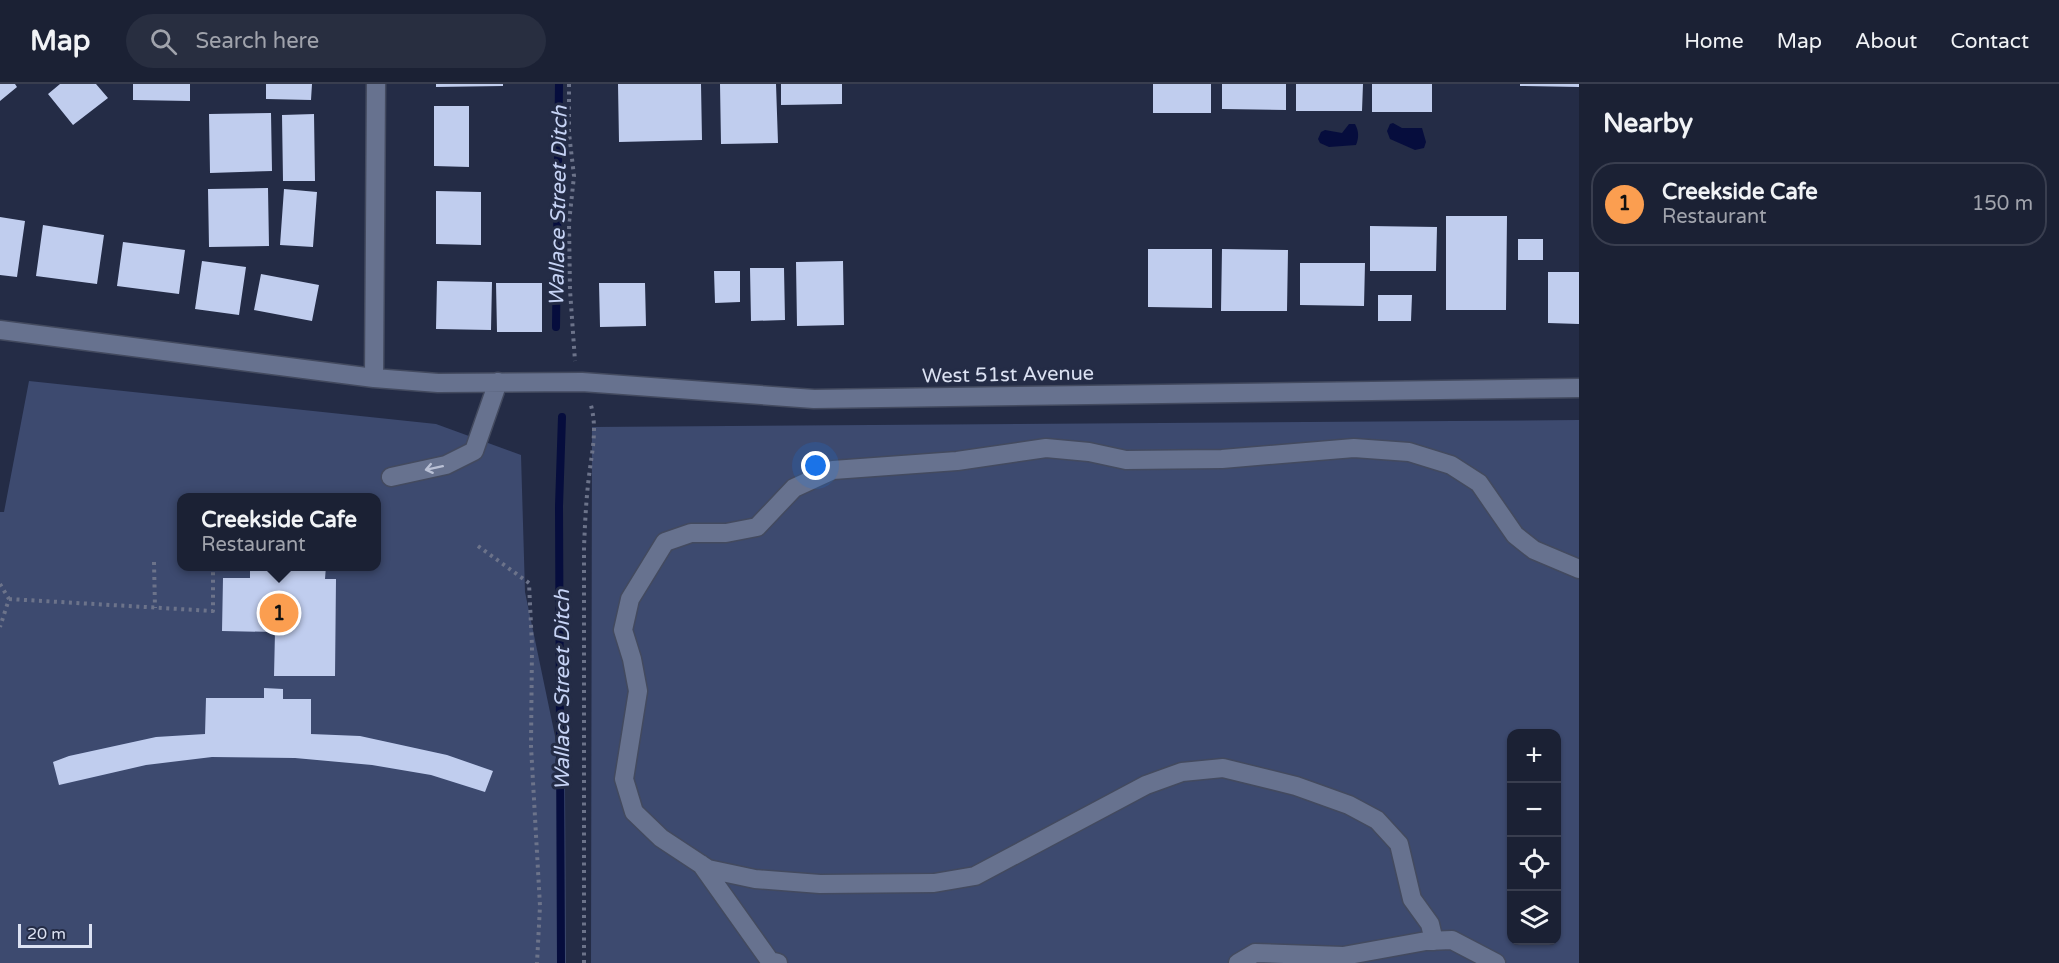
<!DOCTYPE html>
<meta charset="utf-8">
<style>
body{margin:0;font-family:"Varela Round",sans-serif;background:#282e40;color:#f1f3f6}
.controls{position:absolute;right:18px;bottom:18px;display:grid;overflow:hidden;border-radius:12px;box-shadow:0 2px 4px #0004}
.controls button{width:54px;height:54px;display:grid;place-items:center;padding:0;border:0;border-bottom:2px solid #393e4f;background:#1b2134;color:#f1f3f6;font:30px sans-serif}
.scale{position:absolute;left:18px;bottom:15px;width:74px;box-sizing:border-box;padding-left:6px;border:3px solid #dce2f3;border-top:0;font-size:16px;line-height:21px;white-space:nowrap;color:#dce2f3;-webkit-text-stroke:4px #242c46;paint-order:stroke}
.you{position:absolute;left:816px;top:382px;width:21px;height:21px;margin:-15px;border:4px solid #fff;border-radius:50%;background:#1a73e8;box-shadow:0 0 0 9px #1a73e833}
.badge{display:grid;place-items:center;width:39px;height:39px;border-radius:50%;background:#fb9e50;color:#111;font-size:20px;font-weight:700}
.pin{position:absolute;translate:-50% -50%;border:3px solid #fff;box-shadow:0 2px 6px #0006}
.popup{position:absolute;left:177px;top:409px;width:204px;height:78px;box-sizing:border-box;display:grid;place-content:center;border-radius:12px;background:#1b2134;filter:drop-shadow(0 2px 4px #0005);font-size:20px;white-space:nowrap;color:#a0a3ac}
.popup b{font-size:22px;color:#f1f3f6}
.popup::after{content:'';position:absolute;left:50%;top:100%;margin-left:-12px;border:12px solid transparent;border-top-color:#1b2134}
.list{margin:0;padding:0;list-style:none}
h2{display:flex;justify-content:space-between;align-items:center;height:78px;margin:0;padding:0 24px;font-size:26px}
h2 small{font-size:20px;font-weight:400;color:#a0a3ac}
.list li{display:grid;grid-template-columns:39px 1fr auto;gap:18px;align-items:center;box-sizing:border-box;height:84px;margin:0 12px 12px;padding:0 12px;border:2px solid #393e4f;border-radius:24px}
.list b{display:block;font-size:22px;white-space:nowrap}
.list p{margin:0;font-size:20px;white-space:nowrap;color:#a0a3ac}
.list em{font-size:20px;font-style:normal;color:#a0a3ac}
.icon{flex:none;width:33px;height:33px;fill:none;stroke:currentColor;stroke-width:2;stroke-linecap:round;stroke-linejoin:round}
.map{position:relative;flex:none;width:1579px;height:879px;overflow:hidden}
header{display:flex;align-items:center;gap:36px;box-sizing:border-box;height:84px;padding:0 30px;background:#1b2134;border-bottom:2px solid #393e4f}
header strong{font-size:28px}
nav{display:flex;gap:33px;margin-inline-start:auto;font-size:21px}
.search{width:420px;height:54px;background:#282e40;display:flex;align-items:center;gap:15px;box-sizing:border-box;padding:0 21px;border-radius:33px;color:#a0a3ac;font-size:22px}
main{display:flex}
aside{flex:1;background:#1b2134}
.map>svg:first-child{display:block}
</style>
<header>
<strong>Map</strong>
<div class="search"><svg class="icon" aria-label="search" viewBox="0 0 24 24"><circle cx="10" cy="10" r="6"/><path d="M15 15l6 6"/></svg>Search here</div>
<nav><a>Home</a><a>Map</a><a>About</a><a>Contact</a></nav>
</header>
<main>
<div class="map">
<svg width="1579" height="879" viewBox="0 0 1579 879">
<rect width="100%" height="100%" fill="#242c46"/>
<path fill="#3d4a6f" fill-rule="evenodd" d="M29,297L436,340L521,371L525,508L565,700L566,879H0V428H4ZM182,414H376V482H182Z
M1579,336V879H591L592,343ZM1512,650H1556V856H1512Z"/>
<path fill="#060d3d" d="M1393,39L1402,44H1422L1426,58L1424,64L1415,66L1390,55L1387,47L1390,40Z
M1349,40H1355C1359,47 1359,54 1356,61L1329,63L1320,59L1318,55L1321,48L1325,46L1342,49Z"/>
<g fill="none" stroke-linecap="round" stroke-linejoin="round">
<path stroke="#060d3d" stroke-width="8" d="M556,243L559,0
M561,879L559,422L562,333"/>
</g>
<path fill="#c0cdee" d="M0,0H15L17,3L0,17Z
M60,0H96L108,14L73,41L48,10Z
M133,0H190V17L133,16Z
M266,0H312L311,16L266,15Z
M436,0H503V2L436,3Z
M618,0H701L702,56L619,58Z
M720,0H776L778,59L721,60Z
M781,0H842V20L781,21Z
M1153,0H1211V29H1153Z
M1222,0H1286V26L1222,25Z
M1296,0H1363L1362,27H1296Z
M1372,0H1432V28H1372Z
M1520,0H1579V3L1520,2Z
M434,22H469V83L434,82Z
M271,29L272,87L210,89L209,30Z
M314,30L315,97H283L282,31Z
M268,104L269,162L209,163L208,105Z
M284,105L317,108L313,163L280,161Z
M436,107L481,108V161L436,160Z
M1446,132H1507L1506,226H1446Z
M0,133L25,137L17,193L0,191Z
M43,141L104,151L97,200L36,192Z
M1370,142L1437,143L1436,187H1370Z
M1518,155H1543V176H1518Z
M123,158L185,166L179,210L117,202Z
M1148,165H1212V224L1148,223Z
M1222,165L1288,166L1287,227H1221Z
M202,177L246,183L239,231L195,225Z
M843,177L844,241L797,242L796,178Z
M1300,179H1365L1364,222L1300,221Z
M750,184H784L785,236L751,237Z
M714,187H740V218L715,219Z
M1548,188H1579V240L1548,239Z
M261,190L319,201L312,237L254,226Z
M437,197L492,198L491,246L436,245Z
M496,199H542V248H497Z
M599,199H645L646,242L600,243Z
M1378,211H1412L1411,237H1378Z
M250,482H326L325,495H336L335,592H274L275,548L222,547L223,494H250Z
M264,604L283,605V615H311V650L360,652L447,671L493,687L485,708L431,691L372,681L295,674L212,673L146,681L59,701L53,678L69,672L156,653L205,650L206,614H264Z"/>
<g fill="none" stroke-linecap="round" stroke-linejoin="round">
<defs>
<path id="minor" d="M0,246L374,294L438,299L582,298L814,315L1579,304
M374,294L376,0
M391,393L446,381L474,367L498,298
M701,780L770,877L778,879
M1434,857L1430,840L1412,815L1399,760L1377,736L1349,721L1296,702L1223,684L1182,688L1146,701L975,792L934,799L820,800L755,795L708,785L661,754L634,728L624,695L638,607L632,575L623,546L630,515L665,458L691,449H726L757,443L794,404L833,386L957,377L1046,364L1089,368L1126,376L1222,375L1354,364L1409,368L1451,381L1479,399L1515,451L1534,466L1579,485
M1238,879L1255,869L1343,872L1426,857L1452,856L1496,879"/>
</defs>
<use href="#minor" stroke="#434a5f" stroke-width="21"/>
<path stroke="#6c738a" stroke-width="4" stroke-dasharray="3 4.5" stroke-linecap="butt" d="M569,0V49L574,92L569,139L570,206L575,277
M478,462L529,499L532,562L531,662L540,822L537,879
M154,478L155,524
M0,500L9,515L0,543
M9,515L213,527V482
M584,879V463C585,440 586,416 589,392C592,367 598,343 590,318"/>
<use href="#minor" stroke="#67728f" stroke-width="18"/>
</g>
<defs><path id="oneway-shaft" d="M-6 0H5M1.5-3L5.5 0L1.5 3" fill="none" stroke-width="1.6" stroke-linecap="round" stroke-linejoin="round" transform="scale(1.5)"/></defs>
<use stroke="#b9c0d5" href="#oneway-shaft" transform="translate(434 384) rotate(168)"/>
<g text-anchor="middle" stroke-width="6" stroke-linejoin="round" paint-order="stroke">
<g font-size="20" fill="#dce2f3" stroke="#242c46">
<text transform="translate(1008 290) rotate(-1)" y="7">West 51st Avenue</text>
</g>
<g font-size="21" font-style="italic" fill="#c6d3f5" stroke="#242c46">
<text transform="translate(558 122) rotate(-89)" y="7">Wallace Street Ditch</text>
<text transform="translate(562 606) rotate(-90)" y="7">Wallace Street Ditch</text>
</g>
</g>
</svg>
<div class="controls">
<button>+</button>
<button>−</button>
<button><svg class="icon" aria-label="locate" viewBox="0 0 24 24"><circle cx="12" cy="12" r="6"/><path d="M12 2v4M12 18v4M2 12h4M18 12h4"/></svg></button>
<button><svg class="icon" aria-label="layers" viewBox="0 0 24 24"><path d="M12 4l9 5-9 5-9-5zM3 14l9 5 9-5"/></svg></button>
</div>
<div class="scale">20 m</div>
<div class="you"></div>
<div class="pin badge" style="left:279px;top:529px">1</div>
<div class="popup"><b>Creekside Cafe</b>Restaurant</div>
</div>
<aside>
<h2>Nearby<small></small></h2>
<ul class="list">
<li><span class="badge">1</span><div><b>Creekside Cafe</b><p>Restaurant</p></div><em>150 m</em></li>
</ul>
</aside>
</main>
